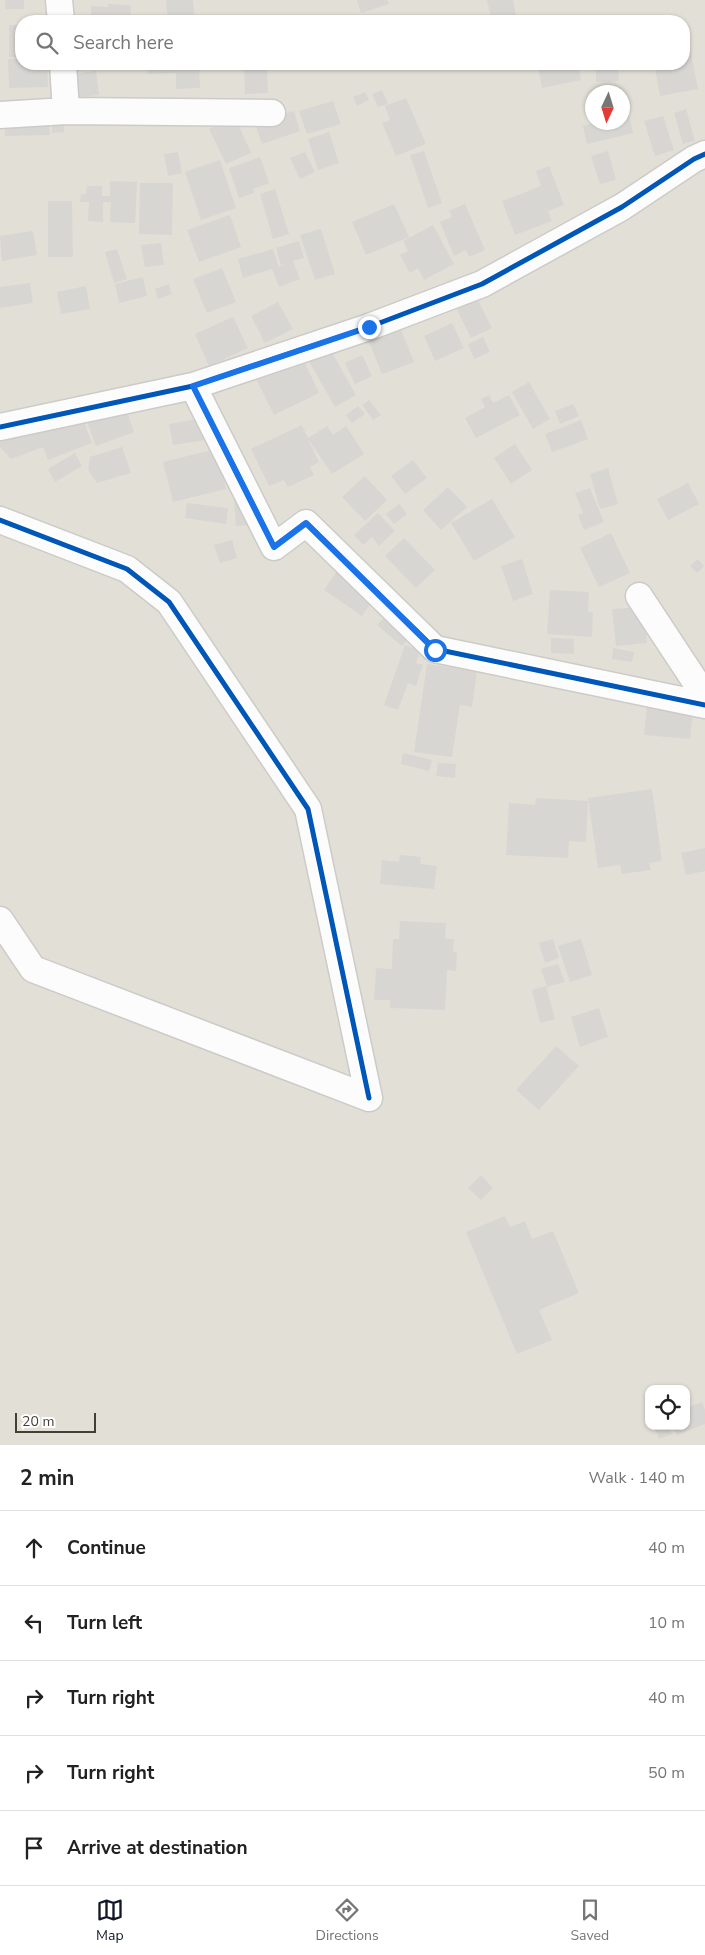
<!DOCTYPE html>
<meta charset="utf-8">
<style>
body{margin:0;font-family:"Nunito Sans",sans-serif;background:#f2f2f2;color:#222}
.controls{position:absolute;right:15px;bottom:15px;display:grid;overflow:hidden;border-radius:10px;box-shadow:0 1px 4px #0004}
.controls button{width:45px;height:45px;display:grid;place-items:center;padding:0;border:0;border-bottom:1px solid #e0e0e0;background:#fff;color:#222;font:25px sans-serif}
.compass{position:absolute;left:585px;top:85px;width:45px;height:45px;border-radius:50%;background:#fff;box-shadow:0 1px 4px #0004;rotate:184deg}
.scale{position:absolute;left:15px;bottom:12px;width:81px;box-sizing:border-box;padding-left:5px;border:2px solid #433e36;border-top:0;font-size:14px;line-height:18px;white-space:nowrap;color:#433e36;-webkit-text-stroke:4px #fff;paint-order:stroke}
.stop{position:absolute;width:15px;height:15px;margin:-11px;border:4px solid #1a73e8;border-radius:50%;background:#fff}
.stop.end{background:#1a73e8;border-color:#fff;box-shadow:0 1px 5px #0008}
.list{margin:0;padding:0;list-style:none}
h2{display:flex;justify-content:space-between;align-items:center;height:65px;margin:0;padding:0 20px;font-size:21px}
h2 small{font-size:16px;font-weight:400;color:#767676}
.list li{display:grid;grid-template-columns:32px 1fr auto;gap:15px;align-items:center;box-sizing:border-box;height:75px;padding:0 20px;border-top:1px solid #e0e0e0}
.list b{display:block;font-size:19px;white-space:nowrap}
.list em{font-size:16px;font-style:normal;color:#767676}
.icon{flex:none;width:28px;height:28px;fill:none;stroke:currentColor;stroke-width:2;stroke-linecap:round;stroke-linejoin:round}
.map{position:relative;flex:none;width:705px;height:1445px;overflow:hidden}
.search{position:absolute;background:#fff;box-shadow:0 1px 4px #0004;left:15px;right:15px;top:15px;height:55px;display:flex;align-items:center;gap:12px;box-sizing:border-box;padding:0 18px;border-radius:20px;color:#767676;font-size:19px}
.sheet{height:440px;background:#fff}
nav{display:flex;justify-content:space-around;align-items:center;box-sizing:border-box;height:70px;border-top:1px solid #e0e0e0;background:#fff;font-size:14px;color:#767676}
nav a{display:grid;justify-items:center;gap:2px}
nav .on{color:#111827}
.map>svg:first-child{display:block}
</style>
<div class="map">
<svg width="705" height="1445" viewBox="0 0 705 1445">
<rect width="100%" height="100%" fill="#eeede9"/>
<path fill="#e2dfd7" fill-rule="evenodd" d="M0,0H705V1445H0ZM21,21H684V64H21ZM592,92H622V122H592ZM649,1389H686V1426H649Z"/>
<path fill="#d8d6d2" d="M5,0H24V9H6Z
M166,0H193L195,18L168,21Z
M357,0H387L389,4L361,13Z
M487,0H513L517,21H492Z
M108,4L131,5L130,21H91V6L108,7Z
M266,16V21H243V17Z
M684,22H685L698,89L660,96L654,64H684Z
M9,25H21V57H9Z
M8,59H21V64H47L48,87L9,88Z
M79,64H131V66L80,70Z
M147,64H199L200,88L176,89V73L148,74Z
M244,64H267L268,93L245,94Z
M550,64H578L581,80L542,88L538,66Z
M618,67L619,81L596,82V68Z
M96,71L99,95L78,97L75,74Z
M382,90L388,104L378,107L372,94Z
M365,92L369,100L357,106L353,97Z
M406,98L426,144L396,156L382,123L390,120L385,106Z
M333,101L341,124L307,134L299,111Z
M686,109L695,141L683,144L674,113Z
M294,111L300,131L262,144L255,124Z
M629,115L633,133L587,144L583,126L599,122H622V117Z
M663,116L674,150L655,156L644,121Z
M235,117L251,153L226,164L209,129Z
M64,119V132L52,133V123H49L50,135L5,136V120Z
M329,132L339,163L318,170L308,139Z
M424,151L442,203L428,208L410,155Z
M608,151L616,180L600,184L591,156Z
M178,152L182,173L168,176L164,154Z
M305,152L315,172L300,179L290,158Z
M260,157L269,183L253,189L254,193L239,198L229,168Z
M220,160L236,208L201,220L185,172Z
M549,166L564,205L548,211L552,221L515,235L502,201L541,186L536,171Z
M110,181L137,182L135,223L110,222L111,202H103V222L88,221L89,202H80L81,194H86L87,186H102V196H110Z
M140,183H173L172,235L139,234Z
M275,189L289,234L273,239L260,194Z
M48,201H72L73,257H48Z
M394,204L409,237L366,255L352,222Z
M465,204L485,250L469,257L466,250L454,256L440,222L452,217L449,211Z
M230,215L241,247L199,262L187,230Z
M433,225L454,264L424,280L418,268L410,273L400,255L408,251L403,241Z
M321,229L335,274L315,280L300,235Z
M33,231L37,255L2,261L0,236Z
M299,241L304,258L293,261L300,279L279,287L272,269L243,278L238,259L273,249L279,267L286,264L281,265L276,248Z
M161,243L164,265L145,267L141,245Z
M117,249L127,279L114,283L105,252Z
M222,268L236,302L207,313L193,279Z
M143,277L147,296L119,303L115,284Z
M30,283L33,303L0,308V287Z
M169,284L172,294L158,299L155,289Z
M86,286L90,309L61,314L57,292Z
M476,296L492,328L471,338L455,306Z
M278,302L293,329L265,343L251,316Z
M233,317L248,348L209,366L195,334Z
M452,323L464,348L435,361L424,336Z
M399,325L414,362L382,374L367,337Z
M483,337L490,352L474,359L468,344Z
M327,344L356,395L335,407L306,356Z
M299,351L319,393L274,415L253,373Z
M362,355L372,376L355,384L345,363Z
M529,382L550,419L533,429L512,392Z
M489,395L493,403L509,395L520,415L476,438L465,418L485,407L481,399Z
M123,400L134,432L96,446L84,414Z
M369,400L381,415L373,420L362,405Z
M77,404L92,443L48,460L43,447L11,459L0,447V434Z
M573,404L579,416L560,424L555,411Z
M358,406L365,414L352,423L346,415Z
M208,417L212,439L173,445L169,424Z
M581,420L588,439L552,452L545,434Z
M302,425L308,438L327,426L333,435L346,426L364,454L332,474L308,439L319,462L310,467L314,475L288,487L284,480L269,486L251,449Z
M515,444L532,470L511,484L494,458Z
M122,447L131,473L97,483L88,470L90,457Z
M216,449L226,489L173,502L163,462Z
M75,453L82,466L55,482L48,469Z
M413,460L427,478L405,494L391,476Z
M608,468L618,504L600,509L590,474Z
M365,476L387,500L365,521L342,497Z
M688,483L699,504L668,520L657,499Z
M448,487L467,507L441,530L423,510Z
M590,488L604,522L584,530L578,515L583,513L575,493Z
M263,498L265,524L236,526L234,500Z
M492,499L515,537L474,561L451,523Z
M187,503L228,508L226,524L185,518Z
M399,504L407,514L394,524L386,514Z
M378,513L395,531L379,546L372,537L363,545L354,535Z
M611,533L630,573L599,587L580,548Z
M404,538L435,570L416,588L385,556Z
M232,540L237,558L220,563L214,545Z
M522,559L533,594L513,601L501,566Z
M698,559L704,566L697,573L690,566Z
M337,571L383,586L362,616L324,590Z
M550,590L589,592L588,612H593L592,637L547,634Z
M400,600L425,621L402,646L377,625Z
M644,607L647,643L616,646L612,609Z
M551,638L574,639V654L551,653Z
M405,645L420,651L416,663L423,665L416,686L408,683L398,710L384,705Z
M613,648L634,652L632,662L612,659Z
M427,664L477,671L472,707L460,705L452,757L414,752Z
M648,698L694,702L690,739L644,735Z
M403,753L432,760L429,771L401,764Z
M438,763L456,764L455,778L436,776Z
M652,789L662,861L649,863L651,870L622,874L620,865L598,868L588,798Z
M536,798L588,801L586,842L569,841L568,858L506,855L509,803L535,805Z
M705,848V871L686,875L681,853Z
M400,855L421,857L420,864L437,866L434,889L380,884L382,860L399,862Z
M400,921L446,923L445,939H454L453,952H457L456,971L447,970L445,1010L390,1008V1000H374L376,968L392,969L393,939H399Z
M553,939L559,958L545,963L539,943Z
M581,939L592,975L570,982L558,946Z
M558,964L565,982L547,987L541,969Z
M546,986L555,1019L540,1023L532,990Z
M599,1008L608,1037L580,1047L571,1017Z
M556,1046L579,1066L539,1110L516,1090Z
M481,1175L493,1188L481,1200L468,1188Z
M505,1216L510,1227L525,1221L532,1239L553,1231L579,1293L539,1310L552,1340L517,1354L466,1232Z
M702,1402L705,1410V1424L677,1435L673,1426H686V1408Z
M654,1426H668L672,1434L659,1439Z"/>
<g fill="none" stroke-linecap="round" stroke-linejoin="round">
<defs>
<path id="minor" d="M59,0L61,21
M63,64L66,111
M0,115L66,111L272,113
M193,386L274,547L306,523L435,649L705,705
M0,427L193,386L369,327L482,284L622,207L694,159L705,154
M0,520L127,569L169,602L308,809L369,1098
M639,596L705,696
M0,920L33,969L369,1098"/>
</defs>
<use href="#minor" stroke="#cccbc7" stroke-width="29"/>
<use href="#minor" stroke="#fcfcfc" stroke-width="26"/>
<defs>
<path id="cycleway" d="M193,386L274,547L306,523L435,649L705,705
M0,427L193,386L369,327L482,284L622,207L694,159L705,154
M0,520L127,569L169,602L308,809L369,1098"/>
</defs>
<use href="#cycleway" stroke="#fff" stroke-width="8"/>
<use href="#cycleway" stroke="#0057b8" stroke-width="5"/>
</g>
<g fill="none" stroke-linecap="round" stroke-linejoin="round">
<path stroke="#1a73e8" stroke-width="6" d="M369,327L193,386L274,547L306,523L435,650"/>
</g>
</svg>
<div class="controls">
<button><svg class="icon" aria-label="locate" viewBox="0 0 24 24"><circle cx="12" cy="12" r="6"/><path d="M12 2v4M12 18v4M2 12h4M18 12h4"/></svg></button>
</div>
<svg class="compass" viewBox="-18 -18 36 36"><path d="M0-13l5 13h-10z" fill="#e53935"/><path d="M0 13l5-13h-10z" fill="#767676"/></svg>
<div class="scale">20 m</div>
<div class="stop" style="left:435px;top:650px"></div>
<div class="stop end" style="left:369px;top:327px"></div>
<div class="search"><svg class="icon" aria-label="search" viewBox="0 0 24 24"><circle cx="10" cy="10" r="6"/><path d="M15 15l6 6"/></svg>Search here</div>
</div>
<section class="sheet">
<h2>2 min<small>Walk · 140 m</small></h2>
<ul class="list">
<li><svg class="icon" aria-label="ahead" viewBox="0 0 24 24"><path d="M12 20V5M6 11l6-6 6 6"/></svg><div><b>Continue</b></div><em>40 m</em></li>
<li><svg class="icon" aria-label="left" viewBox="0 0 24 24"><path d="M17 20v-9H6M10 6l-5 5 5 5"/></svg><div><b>Turn left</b></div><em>10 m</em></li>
<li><svg class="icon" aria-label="right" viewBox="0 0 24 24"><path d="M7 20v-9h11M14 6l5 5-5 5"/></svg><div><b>Turn right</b></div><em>40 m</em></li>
<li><svg class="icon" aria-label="right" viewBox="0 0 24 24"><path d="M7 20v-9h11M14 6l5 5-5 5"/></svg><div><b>Turn right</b></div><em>50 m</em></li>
<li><svg class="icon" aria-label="arrive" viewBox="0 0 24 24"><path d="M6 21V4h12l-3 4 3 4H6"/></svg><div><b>Arrive at destination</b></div></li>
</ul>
</section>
<nav>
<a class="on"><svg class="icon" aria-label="map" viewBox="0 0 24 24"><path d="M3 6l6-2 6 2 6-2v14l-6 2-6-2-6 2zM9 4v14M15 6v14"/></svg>Map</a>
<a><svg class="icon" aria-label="directions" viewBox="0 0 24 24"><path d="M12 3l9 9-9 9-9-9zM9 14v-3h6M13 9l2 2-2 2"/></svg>Directions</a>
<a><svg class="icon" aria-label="saved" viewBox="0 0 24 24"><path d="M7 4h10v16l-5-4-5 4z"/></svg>Saved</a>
</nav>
